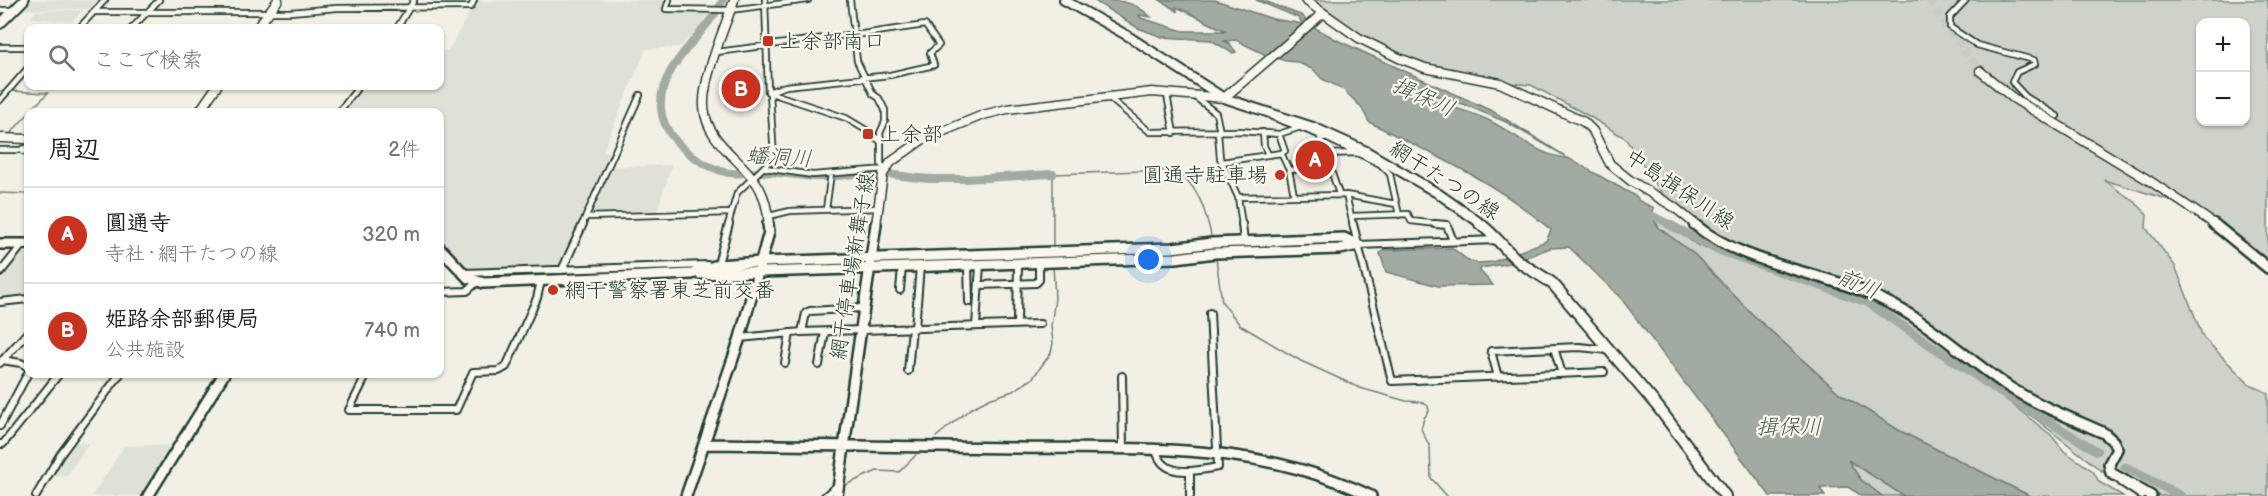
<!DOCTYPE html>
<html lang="ja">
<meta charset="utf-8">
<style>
body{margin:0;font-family:"Balsamiq Sans","Klee One",sans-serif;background:#f6f6f6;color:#202124}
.controls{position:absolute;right:18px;top:18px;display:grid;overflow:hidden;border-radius:12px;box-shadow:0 2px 4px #0004}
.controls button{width:54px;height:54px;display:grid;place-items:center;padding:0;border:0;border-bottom:2px solid #e0e0e0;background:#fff;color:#202124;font:30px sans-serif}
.you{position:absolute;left:1149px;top:260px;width:21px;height:21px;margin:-15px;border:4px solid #fff;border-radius:50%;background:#1a73e8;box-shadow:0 0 0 9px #1a73e833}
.badge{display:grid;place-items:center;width:39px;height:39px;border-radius:50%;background:#c8321e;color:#fff;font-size:20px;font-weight:700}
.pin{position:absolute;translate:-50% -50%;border:3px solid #fff;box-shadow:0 2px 6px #0006}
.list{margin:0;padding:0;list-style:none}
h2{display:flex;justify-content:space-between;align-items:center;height:78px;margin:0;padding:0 24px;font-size:26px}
h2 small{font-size:20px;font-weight:400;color:#757577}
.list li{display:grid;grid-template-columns:39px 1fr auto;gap:18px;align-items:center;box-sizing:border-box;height:96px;padding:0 24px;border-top:2px solid #e0e0e0}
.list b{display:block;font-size:22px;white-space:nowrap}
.list p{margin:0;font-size:20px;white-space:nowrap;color:#757577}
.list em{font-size:20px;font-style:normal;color:#757577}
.icon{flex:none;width:33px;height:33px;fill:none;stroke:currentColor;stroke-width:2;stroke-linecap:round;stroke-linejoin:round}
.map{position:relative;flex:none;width:2268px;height:496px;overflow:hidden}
.search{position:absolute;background:#fff;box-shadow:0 2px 4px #0004;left:24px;top:24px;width:420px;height:66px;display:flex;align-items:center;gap:15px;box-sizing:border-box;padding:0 21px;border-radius:12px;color:#757577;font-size:22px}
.panel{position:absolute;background:#fff;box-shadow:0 2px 4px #0004;left:24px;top:108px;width:420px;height:270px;border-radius:12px}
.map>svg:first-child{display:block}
</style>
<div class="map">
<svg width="2268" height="496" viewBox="0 0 2268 496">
<rect width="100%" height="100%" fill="#f2f0e5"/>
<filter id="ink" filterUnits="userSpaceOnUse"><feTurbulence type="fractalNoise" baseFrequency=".0167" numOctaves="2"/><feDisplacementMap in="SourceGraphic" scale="12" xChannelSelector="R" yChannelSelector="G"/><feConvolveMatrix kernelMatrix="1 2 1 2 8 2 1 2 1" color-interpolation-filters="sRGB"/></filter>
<g filter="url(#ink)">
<path fill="#e0e1d6" d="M27,0H103L95,9L18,10Z
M665,0L662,10L709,12L699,28L680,47L646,49L603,151L612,152L606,167L672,165L656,214L582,217L558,268L466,270L440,243V112H338L358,86H440V51H448L476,1Z
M83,10L72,22L30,18L36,11Z
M28,245V297L0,299V275L21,249Z
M71,442L89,443L67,476L50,477Z
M154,445L176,446L145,496H92L124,446Z"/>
<path fill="#cfd2c8" stroke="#77887e" stroke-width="1.5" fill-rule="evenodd" d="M1312,0H2268V263L2170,200L2104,180L2135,202L2147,214L2146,228L2175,266L2203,337L2249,384L2268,393V496H2160L2107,475L2037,420L2003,397L2051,435L2064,451L2093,471L2099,482L2123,496H2030L1900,431L1839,393L1752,314L1694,254L1659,228L1652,217L1655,215L1697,245L1738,260L1721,250L1673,210L1625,138L1587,115L1531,85L1507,83L1411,61L1376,45ZM2200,22H2246V122H2200Z
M1846,458L1904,496H1882L1860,479Z"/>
<path fill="#a2aba1" stroke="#6e7f75" stroke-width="1.5" d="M1093,0C1117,0 1134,0 1151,17L1139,15L1141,18L1183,31H1227C1210,25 1194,14 1176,7L1177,11L1160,0H1215L1273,19L1303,24L1299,18L1256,0H1262L1303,16L1308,24L1339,41L1494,112L1565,156L1506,122L1463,104L1415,89C1436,105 1465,109 1488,120C1513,132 1539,157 1568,158L1637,197L1639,201L1654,208L1652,217L1659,228L1694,254L1752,314L1839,393L1900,431L2030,496H1904L1848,460L1860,479L1882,496H1862L1848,487L1820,488L1825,496H1770L1620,297L1569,247L1550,248L1511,263L1481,268L1480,271L1493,285L1438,286L1386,272L1380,253L1384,250L1452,248L1469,261L1478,263L1493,262L1546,241L1551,230C1498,183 1432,154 1369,122L1361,107L1343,89L1322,79L1314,70L1297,62L1286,61L1266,55L1236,40L1223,41L1229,43L1236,52L1232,53L1211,40L1162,37L1138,28Z"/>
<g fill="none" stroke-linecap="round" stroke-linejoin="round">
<path stroke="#6e7f75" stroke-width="1.5" d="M0,91H6
M11,91L48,93L29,112
M9,135L28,114
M0,193L28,194
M1053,249V174L1174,170C1199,184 1206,213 1212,239
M1216,258L1222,302L1240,325L1301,361L1360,388L1406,401L1422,402L1428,406L1429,411L1424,418L1421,429L1430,447L1431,478L1447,496
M936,437L970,409L989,399L1013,391L1032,379L1051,353L1053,343L1051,326L1055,298L1053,266
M843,486L877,471L899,472L916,455"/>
<path stroke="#a2aba1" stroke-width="8" d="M723,0C706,36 658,65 661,108C663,138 695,162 721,171C734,176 749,172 762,172C782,172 801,177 821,177C838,177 854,173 871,173C892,173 913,179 935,179C974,180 1014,176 1053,174
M1641,214L1653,216L1671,225"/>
<path stroke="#a2aba1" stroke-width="9" d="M1668,224L1721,251L1867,302L2003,394L2097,451
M2125,467L2181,496"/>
<path stroke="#c8ccc2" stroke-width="8" stroke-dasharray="8 4" stroke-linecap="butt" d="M1930,0L1947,28L1980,71"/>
<defs>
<path id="street-far1" d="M669,0L666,9L730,10L808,0
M765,0L768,92L846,118L871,133L881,142V164L885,169L813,175L765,168
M850,0L857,61L873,94L879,98L885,110V122L880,133L881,141
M1966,0L1950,17V27L1977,45L2034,60L2035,64L2017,72L2012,82L2026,97L2057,116
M0,10H13
M94,12H290L337,8L471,7L474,0
M79,28L105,0
M132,28L159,0
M397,28L414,0
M0,47H28
M717,52L855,34
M768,92L786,86L890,75L934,65L930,53L939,45L925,25L855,35
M1167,95L1174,133
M1107,96L1150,132L1240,131L1279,134L1298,128
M1195,97L1216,113L1220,132
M0,100L28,68
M339,112L359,86
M1272,117L1319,135L1339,194
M1263,132L1264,146L1268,154
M1218,133L1220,158L1238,197L1242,225
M1279,134L1285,151L1281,153L1289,170L1294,195
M1319,135L1380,164
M0,150H24
M1326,154L1357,153
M1222,162L1281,153
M1379,163L1390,174L1399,215
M1289,170L1320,168L1319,162L1328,161
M1346,195L1396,204
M1238,197L1346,195L1353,225
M826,209L831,174
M769,216L790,211L878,208
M1352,216L1408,214L1411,221L1447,225
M586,217L731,213
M582,225L640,95
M728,225L737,193L774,157L770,94"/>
<path id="street" d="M1242,224L1244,242
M1353,224L1392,381L1604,372
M1435,224L1447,225L1453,241
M1358,245L1497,240
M968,266L969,302
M717,267L729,224
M562,270L583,224
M0,273L23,244
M463,273L707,265
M979,285L1036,283L1039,280V263
M900,290L902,267
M440,292L467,291L477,282
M0,302L28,299
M1017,324L1018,263
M976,326L980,265
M915,328L920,266
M802,332L806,313L810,311L862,308
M740,338L802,332L1040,324
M1554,348L1562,374
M2,360L21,363L28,367
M0,363L28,332
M785,363L790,333
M819,365L825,332
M908,371L912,328
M367,374L349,410H456L473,372L499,371L506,367L537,298L541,281
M1122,376L1123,449
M1498,377L1491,351L1579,347L1609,350
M0,426L28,373
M0,444H3L59,374
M1156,450C1163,479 1195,471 1218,467L1210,313
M1190,471V496
M2121,482L2142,496
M36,496L60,455L120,374
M825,496L837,486"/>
<path id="secondary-far1" d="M734,0C725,28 702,78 704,107C707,145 744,159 760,189C766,201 768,213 769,225
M1305,0L1359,38L1399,58L1425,68L1500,83L1584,122L1593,131L1610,164L1631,181L1674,207L1696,225
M257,28L278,0
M1980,71L2013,98L2150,181L2216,225
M199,112L217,86
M0,138L28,139
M24,150L28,151
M876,225L883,174L891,162L922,140L983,115L1007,109L1152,92L1224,98L1323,13"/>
<path id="secondary" d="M1694,224C1744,266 1824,271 1883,300C1928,321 1965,357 2006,385C2036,405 2071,418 2104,433L2113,441L2117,449L2109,464L2111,473L2151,496
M2214,224L2268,268
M0,244H28
M440,248L468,278L484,283L692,274L717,265L761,262L1172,248L1212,243L1344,238L1358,245
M700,274L1176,258L1215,253L1340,249L1358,245
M704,444C809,445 914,447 1018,448C1144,450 1254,440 1371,496
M148,496L224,374
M686,496L740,338L769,232L768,224
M837,496L876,224"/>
<path id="primary-far1" d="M1064,0L1128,36L1224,98L1313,127L1366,151L1439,194L1483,225
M0,24L24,0"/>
<path id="primary" d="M1480,224C1496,235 1506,252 1521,263C1532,271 1543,276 1553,284L1658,407L1725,496"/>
</defs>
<use href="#street-far1" stroke="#1f3d34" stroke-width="8"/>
<use href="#street" stroke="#1f3d34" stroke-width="10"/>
<use href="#secondary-far1" stroke="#1f3d34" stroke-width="11"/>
<use href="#secondary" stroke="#1f3d34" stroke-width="14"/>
<use href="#primary-far1" stroke="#1f3d34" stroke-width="12"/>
<use href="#primary" stroke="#1f3d34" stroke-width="14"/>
<use href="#street-far1" stroke="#fbf7ec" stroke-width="4.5"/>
<use href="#street" stroke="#fbf7ec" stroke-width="6"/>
<use href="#secondary-far1" stroke="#fbf7ec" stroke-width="8"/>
<use href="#secondary" stroke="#fbf7ec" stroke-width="9"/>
<use href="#primary-far1" stroke="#fbf7ec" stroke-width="8"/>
<use href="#primary" stroke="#fbf7ec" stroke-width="10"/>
</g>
</g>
<g fill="#c8321e" stroke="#fbf7ec" stroke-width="2">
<rect x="762" y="35" width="12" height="12" rx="3"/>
<rect x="862" y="128" width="12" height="12" rx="3"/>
<circle cx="1280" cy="175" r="6"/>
<circle cx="553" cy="290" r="6"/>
</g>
<g text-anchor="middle" stroke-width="4.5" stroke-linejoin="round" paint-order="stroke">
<g font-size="21" fill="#1f3d34" stroke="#fbf7ec" text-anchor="start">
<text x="780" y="48">上余部南口</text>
<text x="880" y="141">上余部</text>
<text x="1268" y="182" text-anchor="end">圓通寺駐車場</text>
<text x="565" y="297">網干警察署東芝前交番</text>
</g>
<g font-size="21" fill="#1f3d34" stroke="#fbf7ec">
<text transform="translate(1445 180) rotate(33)" y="7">網干たつの線</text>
<text transform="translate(1680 189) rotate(34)" y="7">中島揖保川線</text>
<text transform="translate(852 266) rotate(-81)" y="7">網干停車場新舞子線</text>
</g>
<g font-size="22" font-style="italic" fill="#465e55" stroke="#fbf7ec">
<text transform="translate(1424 96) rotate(24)" y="8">揖保川</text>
<text transform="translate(779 156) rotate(4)" y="8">蟠洞川</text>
<text transform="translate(1859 283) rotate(23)" y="8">前川</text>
<text x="1789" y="434">揖保川</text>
</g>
</g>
</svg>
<div class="controls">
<button>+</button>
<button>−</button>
</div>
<div class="you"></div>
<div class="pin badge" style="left:1315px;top:160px">A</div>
<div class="pin badge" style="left:741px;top:89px">B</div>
<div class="search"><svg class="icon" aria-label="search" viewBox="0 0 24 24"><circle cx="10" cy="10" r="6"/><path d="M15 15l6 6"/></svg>ここで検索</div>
<section class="panel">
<h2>周辺<small>2件</small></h2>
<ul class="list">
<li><span class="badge">A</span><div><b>圓通寺</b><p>寺社 · 網干たつの線</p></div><em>320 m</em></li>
<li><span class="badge">B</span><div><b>姫路余部郵便局</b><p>公共施設</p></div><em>740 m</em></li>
</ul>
</section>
</div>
